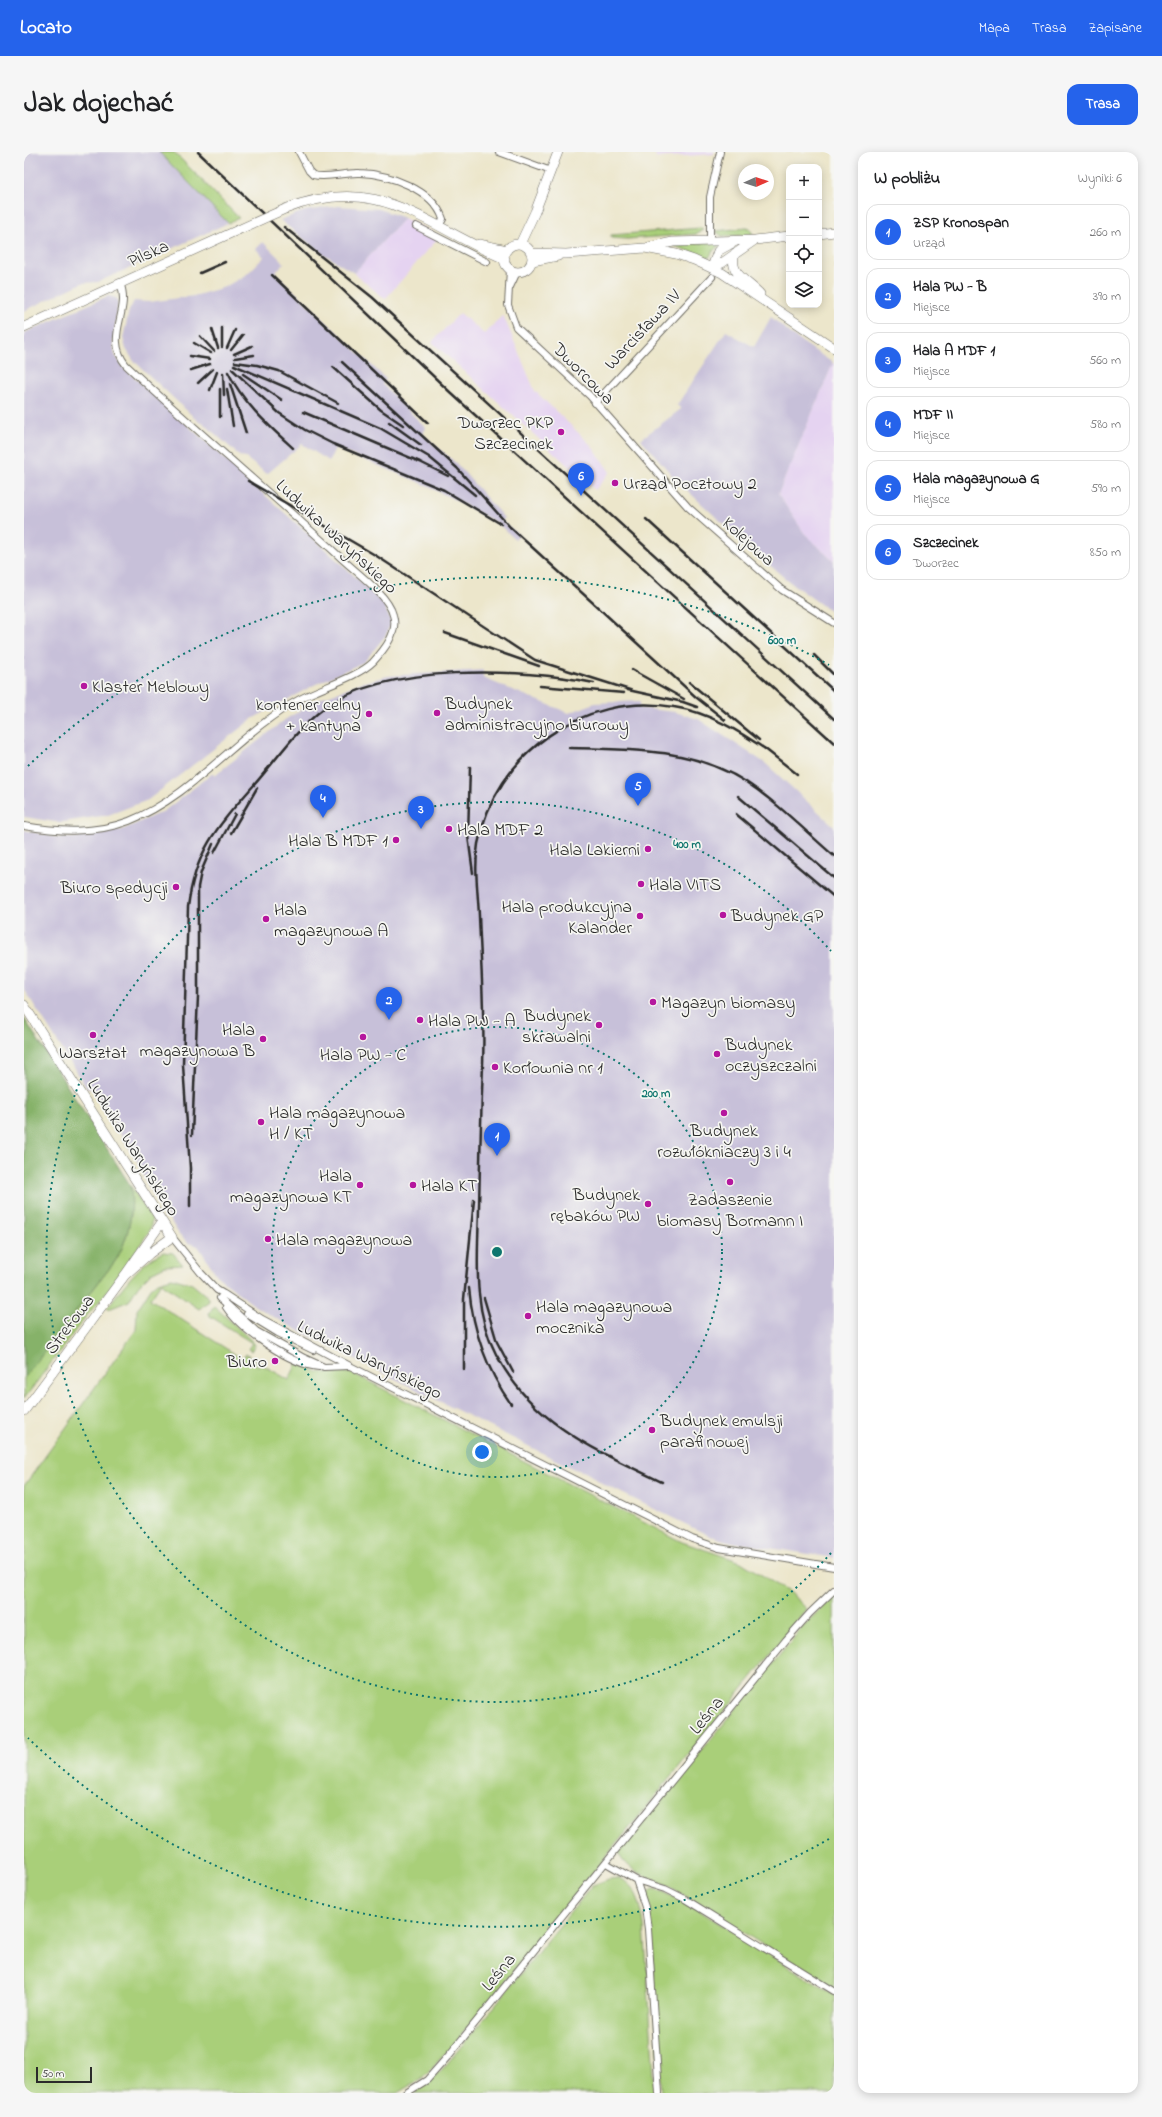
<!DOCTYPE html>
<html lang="pl">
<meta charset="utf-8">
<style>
body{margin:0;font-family:"Indie Flower",sans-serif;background:#f6f6f6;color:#202124}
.controls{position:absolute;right:12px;top:12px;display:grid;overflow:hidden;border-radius:8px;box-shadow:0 2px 10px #0003}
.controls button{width:36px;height:36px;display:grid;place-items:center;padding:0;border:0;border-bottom:1px solid #e0e0e0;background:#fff;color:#202124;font:20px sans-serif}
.compass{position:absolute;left:714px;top:12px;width:36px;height:36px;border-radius:50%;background:#fff;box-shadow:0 2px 10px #0003;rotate:87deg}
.scale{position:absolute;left:12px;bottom:10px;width:56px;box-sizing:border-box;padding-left:4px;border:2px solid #2b2b2b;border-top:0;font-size:11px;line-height:14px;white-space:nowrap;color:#2b2b2b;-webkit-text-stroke:3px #f6f6f2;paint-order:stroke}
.you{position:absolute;left:458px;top:1300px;width:14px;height:14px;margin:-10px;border:3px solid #fff;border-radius:50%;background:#1a73e8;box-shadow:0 0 0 6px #1a73e833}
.badge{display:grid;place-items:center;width:26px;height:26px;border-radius:50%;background:#2563eb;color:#fff;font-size:13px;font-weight:700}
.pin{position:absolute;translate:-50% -33px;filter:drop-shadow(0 1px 2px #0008)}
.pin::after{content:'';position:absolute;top:21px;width:14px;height:12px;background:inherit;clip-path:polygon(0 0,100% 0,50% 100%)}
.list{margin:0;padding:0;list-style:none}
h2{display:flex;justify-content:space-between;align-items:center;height:52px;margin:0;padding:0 16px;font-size:17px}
h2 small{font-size:13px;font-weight:400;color:#757577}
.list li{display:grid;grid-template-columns:26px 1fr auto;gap:12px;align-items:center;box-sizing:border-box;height:56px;margin:0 8px 8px;padding:0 8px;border:1px solid #e0e0e0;border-radius:12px}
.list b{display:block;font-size:15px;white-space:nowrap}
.list p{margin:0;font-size:13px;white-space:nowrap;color:#757577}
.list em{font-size:13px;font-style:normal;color:#757577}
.icon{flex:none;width:22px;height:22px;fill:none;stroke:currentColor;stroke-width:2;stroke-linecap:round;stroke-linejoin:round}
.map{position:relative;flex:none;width:810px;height:1941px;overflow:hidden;border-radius:12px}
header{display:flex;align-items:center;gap:24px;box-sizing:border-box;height:56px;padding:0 20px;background:#2563eb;color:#fff}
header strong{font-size:19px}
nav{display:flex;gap:22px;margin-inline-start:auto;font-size:14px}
.intro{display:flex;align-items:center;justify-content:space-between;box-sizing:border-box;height:96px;padding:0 24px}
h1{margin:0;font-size:28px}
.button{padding:10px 18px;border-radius:12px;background:#2563eb;color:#fff;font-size:14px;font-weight:700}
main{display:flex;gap:24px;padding:0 24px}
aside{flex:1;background:#fff;border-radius:12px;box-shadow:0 2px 10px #0003}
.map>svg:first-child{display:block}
</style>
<header>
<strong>Locato</strong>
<nav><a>Mapa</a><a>Trasa</a><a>Zapisane</a></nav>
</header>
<div class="intro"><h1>Jak dojechać</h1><a class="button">Trasa</a></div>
<main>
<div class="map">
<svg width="810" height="1941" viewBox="0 0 810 1941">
<rect width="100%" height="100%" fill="#f6f6f2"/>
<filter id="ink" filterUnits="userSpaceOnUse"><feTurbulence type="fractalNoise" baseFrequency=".025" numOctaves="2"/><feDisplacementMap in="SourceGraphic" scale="8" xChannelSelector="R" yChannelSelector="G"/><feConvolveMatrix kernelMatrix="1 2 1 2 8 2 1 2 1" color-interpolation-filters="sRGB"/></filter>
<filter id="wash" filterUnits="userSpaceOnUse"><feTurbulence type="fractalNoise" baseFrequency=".012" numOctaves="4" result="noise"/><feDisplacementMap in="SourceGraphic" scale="16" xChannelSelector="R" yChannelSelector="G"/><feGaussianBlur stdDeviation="0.9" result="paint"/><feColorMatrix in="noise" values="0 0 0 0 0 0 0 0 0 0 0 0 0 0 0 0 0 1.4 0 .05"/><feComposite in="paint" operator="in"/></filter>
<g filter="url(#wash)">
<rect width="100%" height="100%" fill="#ece6cb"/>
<path fill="#e5d3f1" d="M631,0H690V2L632,6Z
M380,66L416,84L361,147L330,121Z
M436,161L460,182L479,163L511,239L567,293L586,320L571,338L408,190Z
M809,211L810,212V410L780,381L754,342Z"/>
<path fill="#c7c0d9" d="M0,0H135L204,71L74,130L58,131L0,159Z
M315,54L355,57L380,66L330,121L295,99L256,68L281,59Z
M239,90L260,111L251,121L362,227L358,232L402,276L398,282L432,311L480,366L478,369L495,383L491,387L473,371L437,351L397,331L311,296L305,309L278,292L243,322L219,304L217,305L178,270L176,271L109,208L102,197L99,186L105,159L110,149L125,150L170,144L201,135L223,122L240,105L232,97Z
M84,144L92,146L94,151L89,190L91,203L100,216L335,428L360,453L367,470L362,483L340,510L290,533L228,567L124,648L84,663L39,670H31L0,665V181Z
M747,165L772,186L809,211L754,342L780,381L810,410V462L763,428L719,390L653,329L617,287L657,257L653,253L702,179L730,195Z
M459,518V526L545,561L571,551L616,549V556L651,560L674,567L741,611L810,674V1406L708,1390L686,1384L579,1332L562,1320L550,1317L262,1172L231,1154L194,1125L174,1094L164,1091L155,1082L124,1034L113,1009L72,940L62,935L0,837V678L35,686H48L98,678L140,659L189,621L191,623L262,567L296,547L336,531L364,524Z"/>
<path fill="#a9cf79" stroke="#6a7d52" d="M135,0H150L215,66L204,71Z
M677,76L679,77L673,82L603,87L587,86V83Z
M723,76L726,77L729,83L698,84L691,79Z
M699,90L689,99L685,106L648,93Z
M106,1033L128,1067L126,1078L87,1135L59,1168L0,1247V1226L92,1108C104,1087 111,1058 106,1033Z
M139,1100L149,1101L159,1113L141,1114L127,1121L114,1134L105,1149L85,1157L83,1156C98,1136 115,1111 139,1100Z
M148,1126L168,1132L185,1146V1149L175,1157L137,1131L126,1147L218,1207L222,1202L225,1203L224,1205L232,1210V1213L236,1214L237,1212L265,1228L273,1211L294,1220L328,1221L658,1390L717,1410L766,1441L783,1457L426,1897L397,1927L373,1941H0V1334L112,1178L113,1158L127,1136L134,1130Z
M190,1154L229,1190L231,1193L227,1199L224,1197L228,1191L186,1164L185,1161Z
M810,1445V1837C754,1804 701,1767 645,1734C627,1724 604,1722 595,1702L596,1699L777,1477Z
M594,1726C614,1733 617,1755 620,1773L631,1941H390L411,1925L422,1913L569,1733L585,1727Z
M629,1737L635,1738L663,1751L810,1843V1941H637L630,1843L628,1785L622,1745L623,1742Z"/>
<path fill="#86b269" stroke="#586e4a" d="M0,866L106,1033C111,1058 104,1087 92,1108L0,1226Z"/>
</g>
<g filter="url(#ink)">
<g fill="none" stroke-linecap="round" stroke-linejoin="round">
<defs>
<path id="street" d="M275,0L285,19L289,23C304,27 320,20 336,21C364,22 409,37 419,67L415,74
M475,0L527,19
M392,74L463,110
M686,87V45L696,0
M486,117L484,153L492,175L566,244L664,355L758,438L810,471
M485,137L493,120
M571,251L688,125
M0,674C35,680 71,682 105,669C171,643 215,580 276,547C296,536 334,525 349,510C360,498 375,480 369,463C364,443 332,420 317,406C246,340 172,279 102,213C79,184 108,159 96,131
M148,1085L177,1121L193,1138L203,1144
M200,1142L238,1167L326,1214L668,1387L695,1396L810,1415
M196,1146L232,1179L280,1206L300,1215L325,1214
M202,1155C217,1178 267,1213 295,1215
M223,1162L254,1181L289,1198
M582,1711L612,1728L641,1737L661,1747L810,1839
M612,1728L621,1755L624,1777L635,1941
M382,1941L403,1928L426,1902L762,1488L786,1461L810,1438"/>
<path id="secondary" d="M261,57C357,20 399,73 481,107
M795,82L810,80
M455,92L483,98
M496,92L511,60L534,0
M480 106a14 14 0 1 1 28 0a14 14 0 1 1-28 0Z
M625,95L649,90L731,88L765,84
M507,101L542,102L621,96L652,102L670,108L698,121L810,196
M711,101C704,122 723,128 736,142
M508,109L534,104
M688,115L698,111L731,88
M688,115L694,99L712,89
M0,175L214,78
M0,853L148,1085L125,1102L101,1123
M0,1259L101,1123L138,1070"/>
</defs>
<use href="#street" stroke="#6f6c63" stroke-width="8"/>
<use href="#secondary" stroke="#6f6c63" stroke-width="10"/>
<use href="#street" stroke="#fff" stroke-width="6"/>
<use href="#secondary" stroke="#fff" stroke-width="9"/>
<path stroke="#2b2b2b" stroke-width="2.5" d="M174,0L428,242L810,591
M260,75L348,145L810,567
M176,121L201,110
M248,123L404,271
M198,176V195
M188,177L194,196
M176,184L190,199
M170,191L187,201
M203,196L211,178
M207,198L219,183
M210,202L228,194
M166,204L186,207
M211,206L230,203
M211,210L233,213L255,219L314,251
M318,210L433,316L486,375L673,546L701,568
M210,213L356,276L405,305L451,343
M309,215L357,258L379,273
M208,217L255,261L281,278L309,292L420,338L477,372
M167,218L186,212
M204,220C219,251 244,273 269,296
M199,221L200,243
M219,222L258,248
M174,231L189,217
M206,232L222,281
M196,237V265
M203,237L209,274
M186,238L193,220
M279,260L396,310L424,324
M365,270L397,293
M224,329L351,403L511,508L609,539
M622,367L810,539
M421,481L515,514
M790,503L810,523
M608,518L660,547
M665,530L735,588
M516,534L600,541
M604,538L659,550L673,555
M545,596C605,597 669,596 722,630C754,651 781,679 810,704
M740,596L773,622
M446,615L444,684L449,721
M714,644L810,726
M712,662L810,745
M207,681L233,636
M190,701L211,662
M168,983L174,844V735L177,720L189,692
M166,1054V1016L159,913L164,755C171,698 194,674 230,633C252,608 273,577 299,557C360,511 499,516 570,531
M445,1136C449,1179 462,1217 487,1252
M460,1146L473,1190L489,1220
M440,1217V1147L450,1048
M638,1330C571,1298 508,1272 472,1202C448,1157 454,1105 455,1056C456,1008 457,960 459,913C461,863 457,814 455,764C454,740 450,716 454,692C471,603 559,539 650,555C684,560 715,579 744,599"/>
<defs>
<path id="secondary-bridge" d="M214,78L261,57"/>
</defs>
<use href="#secondary-bridge" stroke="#6f6c63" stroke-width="10" stroke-linecap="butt"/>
<use href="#secondary-bridge" stroke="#fff" stroke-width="9"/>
</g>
</g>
<g fill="none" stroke="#0f766e" stroke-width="2" stroke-dasharray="2 4">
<circle cx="473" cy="1100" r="225"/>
<path d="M807 1401A450 450 0 1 1 807 799"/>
<path d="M805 1687A675 675 0 0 1 4 1586M4 614A675 675 0 0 1 805 513"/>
</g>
<g fill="#b5179e" stroke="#f6f6f2" stroke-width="1.5">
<circle cx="537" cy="280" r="4"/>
<circle cx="591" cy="331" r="4"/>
<circle cx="60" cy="534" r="4"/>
<circle cx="413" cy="561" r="4"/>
<circle cx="345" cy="562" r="4"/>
<circle cx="425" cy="677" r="4"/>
<circle cx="372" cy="688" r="4"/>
<circle cx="624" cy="697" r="4"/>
<circle cx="617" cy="732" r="4"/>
<circle cx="152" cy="735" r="4"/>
<circle cx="699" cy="763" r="4"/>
<circle cx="616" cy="764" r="4"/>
<circle cx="242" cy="767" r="4"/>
<circle cx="629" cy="850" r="4"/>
<circle cx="396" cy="868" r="4"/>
<circle cx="575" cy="873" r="4"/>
<circle cx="69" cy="883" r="4"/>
<circle cx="339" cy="885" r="4"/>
<circle cx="239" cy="887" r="4"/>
<circle cx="693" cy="902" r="4"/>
<circle cx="471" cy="915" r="4"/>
<circle cx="700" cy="961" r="4"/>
<circle cx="237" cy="970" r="4"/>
<circle cx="706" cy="1030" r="4"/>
<circle cx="336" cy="1033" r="4"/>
<circle cx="389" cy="1033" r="4"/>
<circle cx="624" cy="1052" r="4"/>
<circle cx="244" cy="1087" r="4"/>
<circle cx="504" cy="1164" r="4"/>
<circle cx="251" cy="1209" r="4"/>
<circle cx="628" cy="1278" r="4"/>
</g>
<g text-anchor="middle" stroke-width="3.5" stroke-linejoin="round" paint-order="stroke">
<g font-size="18" fill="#2b2b2b" stroke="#f6f6f2">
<text transform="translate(124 101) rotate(-24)" y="6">Pilska</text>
<text transform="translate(618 177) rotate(-47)" y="6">Warcisława IV</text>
<text transform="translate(560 221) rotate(45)" y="6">Dworcowa</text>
<text transform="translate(313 384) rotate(43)" y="6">Ludwika Waryńskiego</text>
<text transform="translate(725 389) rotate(42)" y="6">Kolejowa</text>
<text transform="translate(110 995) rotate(58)" y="6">Ludwika Waryńskiego</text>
<text transform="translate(45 1172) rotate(-53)" y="6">Strefowa</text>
<text transform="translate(346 1207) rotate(26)" y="6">Ludwika Waryńskiego</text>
<text transform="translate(682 1563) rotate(-51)" y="6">Leśna</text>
<text transform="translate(474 1820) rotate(-51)" y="6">Leśna</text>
</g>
<g font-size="18" fill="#2b2b2b" stroke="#f6f6f2" text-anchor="start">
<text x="529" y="276" text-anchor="end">Dworzec PKP<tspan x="529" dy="21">Szczecinek</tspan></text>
<text x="599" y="337">Urząd Pocztowy 2</text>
<text x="68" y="540">Klaster Meblowy</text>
<text x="421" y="557">Budynek<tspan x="421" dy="21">administracyjno biurowy</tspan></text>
<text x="337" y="558" text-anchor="end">kontener celny<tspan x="337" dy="21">+ kantyna</tspan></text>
<text x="433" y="683">Hala MDF 2</text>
<text x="364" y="694" text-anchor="end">Hala B MDF 1</text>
<text x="616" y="703" text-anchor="end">Hala Lakierni</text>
<text x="625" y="738">Hala VITS</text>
<text x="144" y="741" text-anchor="end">Biuro spedycji</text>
<text x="608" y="760" text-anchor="end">Hala produkcyjna<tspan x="608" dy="21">Kalander</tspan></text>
<text x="250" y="763">Hala<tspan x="250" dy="21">magazynowa A</tspan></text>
<text x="707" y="769">Budynek GP</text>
<text x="637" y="856">Magazyn biomasy</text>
<text x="567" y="869" text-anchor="end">Budynek<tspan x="567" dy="21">skrawalni</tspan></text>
<text x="404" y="874">Hala PW - A</text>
<text x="231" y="883" text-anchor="end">Hala<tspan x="231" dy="21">magazynowa B</tspan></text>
<text x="701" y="898">Budynek<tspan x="701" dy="21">oczyszczalni</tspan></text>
<text x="69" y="906" text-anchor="middle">Warsztat</text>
<text x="339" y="908" text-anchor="middle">Hala PW - C</text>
<text x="479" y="921">Korłownia nr 1</text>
<text x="245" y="966">Hala magazynowa<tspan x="245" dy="21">H / KT</tspan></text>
<text x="700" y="984" text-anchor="middle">Budynek<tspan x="700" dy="21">rozwłókniaczy 3 i 4</tspan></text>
<text x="328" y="1029" text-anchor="end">Hala<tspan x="328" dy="21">magazynowa KT</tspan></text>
<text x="397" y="1039">Hala KT</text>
<text x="616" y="1048" text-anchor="end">Budynek<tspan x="616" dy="21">rębaków PW</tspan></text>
<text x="706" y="1053" text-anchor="middle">Zadaszenie<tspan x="706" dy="21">biomasy Bormann I</tspan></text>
<text x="252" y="1093">Hala magazynowa</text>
<text x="512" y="1160">Hala magazynowa<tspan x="512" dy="21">mocznika</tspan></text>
<text x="243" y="1215" text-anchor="end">Biuro</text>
<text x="636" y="1274">Budynek emulsji<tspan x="636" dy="21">parafinowej</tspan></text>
</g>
</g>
<circle cx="473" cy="1100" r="6" fill="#0f766e" stroke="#f6f6f2" stroke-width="2"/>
<g font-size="12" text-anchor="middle" font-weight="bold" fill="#0f766e" stroke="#f6f6f2" stroke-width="3.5" stroke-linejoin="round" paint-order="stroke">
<text x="758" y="492">600 m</text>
<text x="663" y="696">400 m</text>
<text x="632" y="945">200 m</text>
</g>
</svg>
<div class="controls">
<button>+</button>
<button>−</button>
<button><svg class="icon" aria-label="locate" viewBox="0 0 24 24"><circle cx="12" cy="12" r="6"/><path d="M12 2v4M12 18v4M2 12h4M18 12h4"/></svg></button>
<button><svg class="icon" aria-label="layers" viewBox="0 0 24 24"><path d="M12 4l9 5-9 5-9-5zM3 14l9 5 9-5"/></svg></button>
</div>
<svg class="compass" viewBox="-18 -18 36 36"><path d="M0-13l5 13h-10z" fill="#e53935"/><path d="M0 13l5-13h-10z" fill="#757577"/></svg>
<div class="scale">50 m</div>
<div class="you"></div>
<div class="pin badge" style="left:473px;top:1004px">1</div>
<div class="pin badge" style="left:365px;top:868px">2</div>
<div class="pin badge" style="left:397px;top:677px">3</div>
<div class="pin badge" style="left:299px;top:666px">4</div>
<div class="pin badge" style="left:614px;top:654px">5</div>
<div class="pin badge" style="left:557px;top:344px">6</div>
</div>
<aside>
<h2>W pobliżu<small>Wyniki: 6</small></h2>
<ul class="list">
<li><span class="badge">1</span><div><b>ZSP Kronospan</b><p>Urząd</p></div><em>260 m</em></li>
<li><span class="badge">2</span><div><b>Hala PW - B</b><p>Miejsce</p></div><em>390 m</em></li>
<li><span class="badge">3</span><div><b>Hala A MDF 1</b><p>Miejsce</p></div><em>560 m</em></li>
<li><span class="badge">4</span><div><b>MDF II</b><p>Miejsce</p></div><em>580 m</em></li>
<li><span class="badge">5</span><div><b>Hala magazynowa G</b><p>Miejsce</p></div><em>590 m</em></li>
<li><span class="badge">6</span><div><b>Szczecinek</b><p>Dworzec</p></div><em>850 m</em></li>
</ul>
</aside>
</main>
